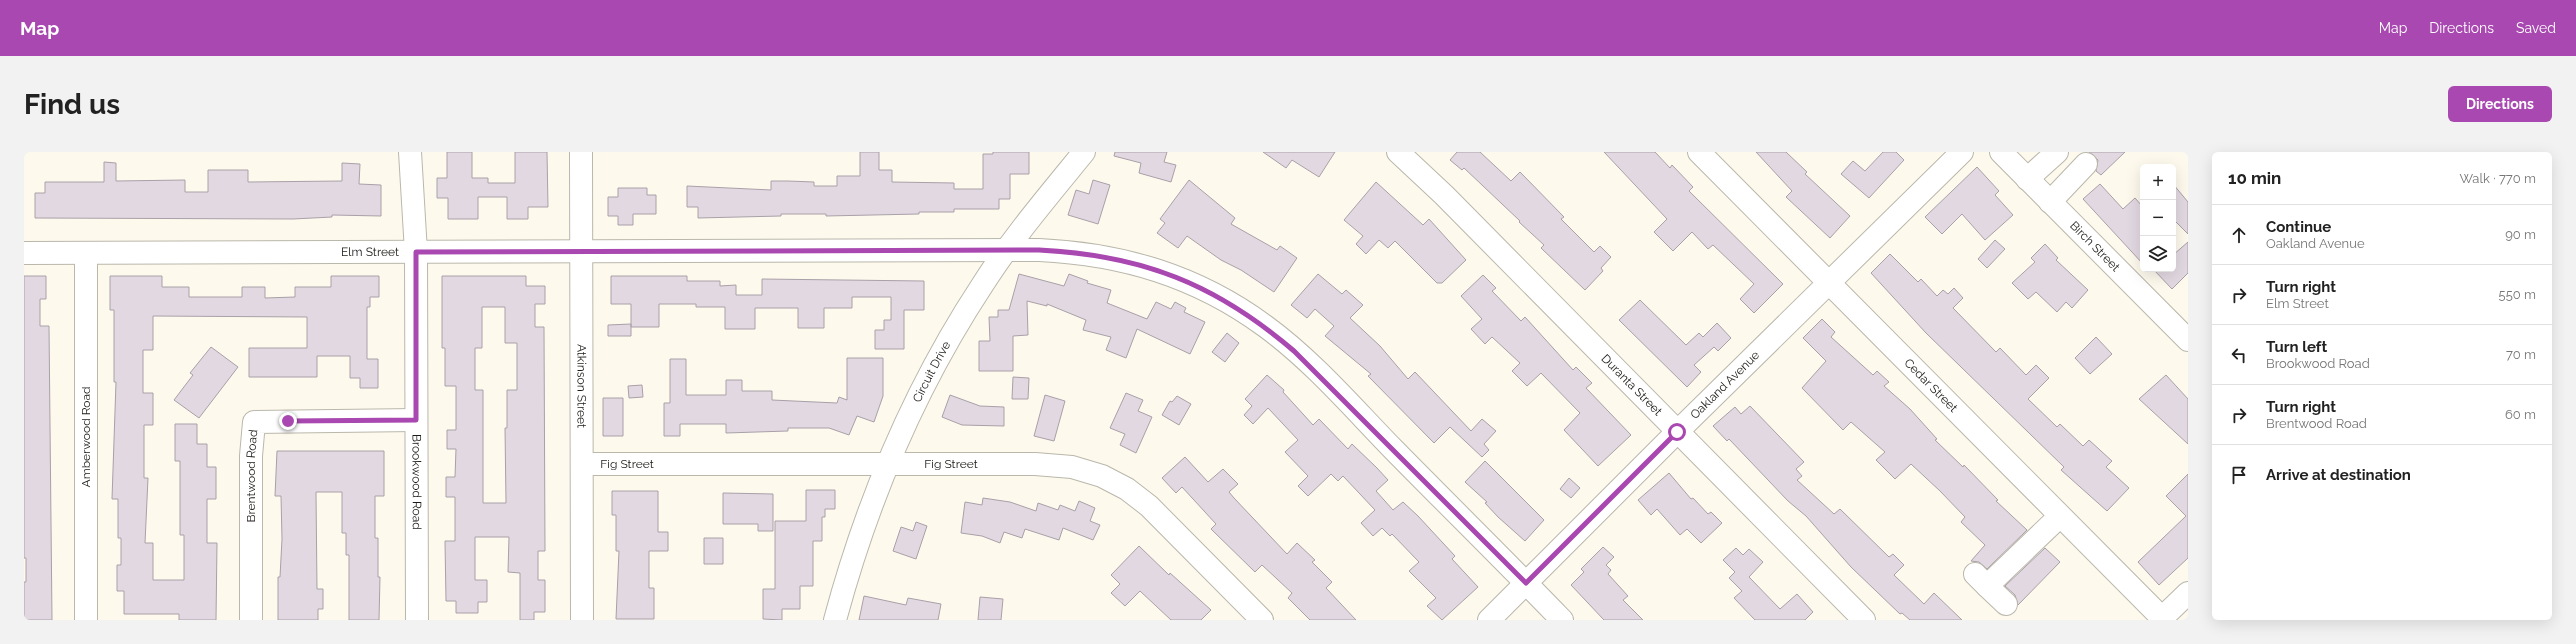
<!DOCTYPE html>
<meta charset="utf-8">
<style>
body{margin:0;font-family:Raleway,sans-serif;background:#f2f2f2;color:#222}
.controls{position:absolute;right:12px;top:12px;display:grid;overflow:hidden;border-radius:6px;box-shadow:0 4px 16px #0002}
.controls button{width:36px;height:36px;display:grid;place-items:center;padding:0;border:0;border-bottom:1px solid #e0e0e0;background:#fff;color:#222;font:20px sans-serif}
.stop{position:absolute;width:12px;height:12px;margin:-9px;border:3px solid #a848b0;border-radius:50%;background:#fff}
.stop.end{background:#a848b0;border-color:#fff;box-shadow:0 1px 4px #0008}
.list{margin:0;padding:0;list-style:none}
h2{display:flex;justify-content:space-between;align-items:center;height:52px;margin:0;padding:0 16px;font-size:17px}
h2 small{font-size:13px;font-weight:400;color:#767676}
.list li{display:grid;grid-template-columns:26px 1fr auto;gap:12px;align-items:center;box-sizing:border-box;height:60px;padding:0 16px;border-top:1px solid #e0e0e0}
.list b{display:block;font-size:15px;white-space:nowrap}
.list p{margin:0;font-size:13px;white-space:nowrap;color:#767676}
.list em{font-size:13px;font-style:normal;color:#767676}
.icon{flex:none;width:22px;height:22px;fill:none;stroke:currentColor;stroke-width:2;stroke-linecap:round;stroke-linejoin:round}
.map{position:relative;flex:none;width:2164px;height:468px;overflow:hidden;border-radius:6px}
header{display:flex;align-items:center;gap:24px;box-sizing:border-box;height:56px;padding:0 20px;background:#a848b0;color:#fff}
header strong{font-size:19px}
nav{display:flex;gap:22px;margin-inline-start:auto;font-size:14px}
.intro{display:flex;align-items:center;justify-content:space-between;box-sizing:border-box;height:96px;padding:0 24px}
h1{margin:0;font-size:28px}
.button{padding:10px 18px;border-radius:6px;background:#a848b0;color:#fff;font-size:14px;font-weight:700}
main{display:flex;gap:24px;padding:0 24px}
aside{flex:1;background:#fff;border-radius:6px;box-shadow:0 4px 16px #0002}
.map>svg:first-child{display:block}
</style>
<header>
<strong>Map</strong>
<nav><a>Map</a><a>Directions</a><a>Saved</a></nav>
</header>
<div class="intro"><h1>Find us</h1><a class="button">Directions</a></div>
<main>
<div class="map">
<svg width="2164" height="468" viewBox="0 0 2164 468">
<rect width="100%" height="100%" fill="#fdf9ed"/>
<path fill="#e2d8e1" stroke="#a9a0a8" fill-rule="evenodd" d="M423,0H448V26H464V31H491V0H523L524,55H504V67H483V45H454V67H424V46H413V26H423Z
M836,0H855V18H868V30L930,31V37H959V2H969V0H1005V22H986V47H975V57H930V60H895V62L802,64V62H757V64L674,66V55H663V34L747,38V29H764L790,30V34H813V24H836Z
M1091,0H1143L1140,10L1152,13L1147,30L1115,21L1117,11L1090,4Z
M1239,0H1311L1295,25L1268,8L1262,16Z
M1433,0H1456L1487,29L1496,20L1540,65L1537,67L1570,100L1576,94L1587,105L1577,116L1579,119L1561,138L1517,96L1520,93L1495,70L1496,69L1440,16L1438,18L1426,8Z
M1580,0H1631L1646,16L1648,13L1669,35L1665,39L1759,132L1730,161L1716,147L1730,132L1689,93L1684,97L1668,80L1649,99L1630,80L1643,67Z
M1732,0H1762L1783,20L1781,22L1826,64L1806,86L1762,45L1768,39Z
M1859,0H1872L1880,8L1845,46L1817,22L1829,9L1841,19Z
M2065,0H2101L2077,23L2072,19L2074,8Z
M80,10L92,11V29L161,28V40H184V18H224V30L318,29V11L336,12L335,32L357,33V64L308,63V65L269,67L11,66V41H21V30H80Z
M1953,15L1975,39L1971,43L1989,63L1961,88L1938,62L1918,82L1901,65Z
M1069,28L1086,33L1074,72L1044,63L1052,38L1065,42Z
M1165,28L1211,66L1207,72L1253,98L1256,94L1273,106L1250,140L1217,118L1197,108L1163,84L1154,96L1133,81L1141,71L1136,67Z
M1352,30L1399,73L1405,67L1442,108L1418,131H1413L1371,89L1364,96L1355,88L1342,102L1332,92L1339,84L1320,68Z
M2076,32L2099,57L2111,46L2119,55V112L2059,47Z
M2149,32L2164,50V82L2149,67Z
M594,36H623V43H632V62H609V73H594V64H584V45H594Z
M1971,88L1981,97L1963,116L1954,107Z
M2164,90V121L2148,137L2129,117H2149V103Z
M2021,92L2034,106L2032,108L2064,138L2048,156L2042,150L2033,160L2012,140L2004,147L1988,131L2011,110L2007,106Z
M1866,102L1894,130L1897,127L1913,144L1919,138L1924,142L1930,136L1939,146L1929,156L1972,200L1976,196L2002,223L2012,213L2025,226L2004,247L2033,275L2036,272L2059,294L2065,288L2088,309L2082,315L2105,336L2083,359L2037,318L2040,315L1902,181L1847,121Z
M995,122L1040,134L1045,122L1064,129L1063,131L1087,138L1083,151L1123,167L1132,150L1147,157L1151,150L1162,156L1160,160L1181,170L1166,202L1113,177L1102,206L1082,198L1087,185L1059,178L1062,168L1023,152V154L1003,149L1004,183L989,184V219H955V189H966L965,165H974V158H985Z
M1294,122L1318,142L1322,138L1339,153L1326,166L1356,194L1384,227L1391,220L1447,279L1458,267L1472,279L1460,292L1465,298L1458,305L1426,275L1410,291L1344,224L1347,222L1301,184L1310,174L1291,157L1283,166L1267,153Z
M1459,123L1472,136L1468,139L1497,169L1501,165L1549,218L1552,215L1568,231L1562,236L1607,283L1574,314L1540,278L1556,261L1517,221L1503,234L1488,219L1496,211L1468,185L1461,192L1447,177L1458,167L1437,144Z
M0,124H22V147H16V174H25L28,468H0V430H2V406H0Z
M86,124H138V135H165V145H218V135H241V146L271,145V135H307V124H355V145H346V155H343V207H354V236H336V226H326V204H293V225H225V196H283V165L129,164V198H119V241H129V273H120V326H124L121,391H129V428H160V383H156V309H151V272H173V292H183V315H192V347H183V391H193L192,468H155V462H100V439H93V413H97V386H94V347H88L92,230H90V158H86Z
M418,124H502V134H521V152H511V175H520L521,399H514V428H521V460H510V468H496V421L484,420L485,385H451V428H463V450H454V461H432V449H422L421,389H431V345H422V325H431L432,297H423V278H432V234H421V196H418ZM458,155H481V191H493V238H483V276H481L482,351H459V238H451V196H458Z
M587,124H663V129H696V134L712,133V143H738V127L900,129V158H880V197H851V178H860V168H867V145H828V156H800V176H774V156H731V177H701V155H672V152H635V175H607V152H587Z
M1616,148L1662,193L1675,181L1679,185L1693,171L1707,186L1694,199L1690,195L1670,213L1677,220L1663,235L1595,168Z
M1798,167L1811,180L1807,185L1849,223L1853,219L1865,230L1860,234L1886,257L1913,287L1911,288L1939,315L1940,313L1974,348L1972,349L2003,378L1963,417L1955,410L1947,409L1961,393L1937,370L1941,365L1916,339L1887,312L1871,327L1852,308L1861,300L1827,270L1819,278L1778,236L1802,209L1779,186Z
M607,172V184H584V173Z
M1203,181L1215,191L1201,210L1188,200Z
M2072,185L2088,202L2066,222L2051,206Z
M187,195L214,215L175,266L150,248L169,223L166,221Z
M823,206H859V244L850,270L833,264L825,283L805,276H764V279L702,281V272H656V284H640V251H646V207H662V243H702V228H718V239H748V248L813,251L815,245L823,248Z
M1243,223L1260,238L1259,240L1289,273L1295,267L1324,297L1328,292L1353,316L1364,328L1352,339L1369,358L1379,350L1394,364L1431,404L1428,407L1454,435L1418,468L1403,454L1412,446L1385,419L1395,410L1368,382L1366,384L1358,376L1349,384L1337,371L1351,358L1319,324L1314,329L1307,322L1284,344L1274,334L1284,324L1261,300L1274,288L1244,256L1229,272L1220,263L1228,254L1221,247Z
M2142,223L2164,247V292L2115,247Z
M989,225L1005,226L1004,247H988Z
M618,233L619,245L605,246L604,234Z
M1102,241L1119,248L1114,259L1128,265L1112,301L1096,293L1101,282L1086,276Z
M926,243L956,254L980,255V274L938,273L918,265Z
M1021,243L1041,249L1030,289L1010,284Z
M1153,244L1167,252L1155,273L1138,263L1146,249L1148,250Z
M579,246H599V284H579Z
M1726,254L1780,310L1772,317L1778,324L1773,328L1810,362L1816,357L1865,405L1869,402L1880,413L1870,423L1900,452L1910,441L1938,468H1886L1878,461L1876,462L1827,415L1782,364L1764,349L1705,287L1703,289L1689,274L1711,255L1717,262Z
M253,299H360V344H351V386H354V425H356L355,468H325V403H322V381H318V340H292L293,437H299V457H294V468H254V425H256L258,387L257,344H251Z
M1161,305L1184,330L1199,317L1214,332L1205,340L1210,346L1263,402L1273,391L1291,408L1288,410L1308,430L1302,436L1332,468H1286L1264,446L1268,441L1238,413L1231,420L1187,377L1192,372L1158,335L1152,341L1138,326Z
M1461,309L1520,368L1501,389L1474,365L1461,351L1463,350L1441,330Z
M1645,321L1667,347L1669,346L1684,362L1687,360L1698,371L1677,391L1663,377L1656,383L1633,357L1627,363L1614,348Z
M2164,322V406L2135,433L2114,410L2162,364L2142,344Z
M1545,326L1556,336L1547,346L1536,337Z
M782,338H811V357H801V365H798V389H789V434H776V457H758V468L739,467V437H751V369H782Z
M588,339H634V380H644V399H625V436H630V467H592L595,399H592V363H588Z
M699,341L749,342V379H734V372H699Z
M959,346L986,350L1012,359L1014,351L1034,358L1036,353L1051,359L1055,349L1071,356L1066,369L1076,373L1069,388L1039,376L1035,388L1001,377L998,386L980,380L976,391L958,384L937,381L941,350L958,353Z
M892,370L903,374L892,407L869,399L877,375L889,379Z
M680,386H699V412H680Z
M1115,394L1145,423L1146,421L1187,458L1177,468H1147L1116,439L1101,454L1087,441L1096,432L1087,423Z
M1579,395L1590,405L1582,413L1587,418L1584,422L1604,444L1599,448L1619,468H1580L1547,433L1560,420L1557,417Z
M1712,396L1719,403L1725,397L1739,410L1725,425L1756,457L1773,442L1789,460L1781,468H1731L1710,446L1718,439L1705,426L1711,420L1699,408Z
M2021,396L2036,410L1994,453L1991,443L1981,434Z
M840,444L882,453L884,446L917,452L914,468H835Z
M956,445L979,447L977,468H954Z"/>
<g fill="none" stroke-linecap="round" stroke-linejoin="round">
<defs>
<g id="minor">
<path id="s1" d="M386,0L392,100L393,468"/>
<path id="s2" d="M557,0L558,468"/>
<path id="s3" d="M1374,0L1420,43L1840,468"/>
<path id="s4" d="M1675,0L2138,466"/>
<path id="s5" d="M1977,0L2164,188"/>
<path d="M2003,27L2033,0"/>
<path d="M2026,50L2062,12"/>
<path id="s6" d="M0,101L1015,98C1099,102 1173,124 1241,174C1289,209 1329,256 1370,298C1426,355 1483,411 1538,468"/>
<path d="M62,101V468"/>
<path id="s7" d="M558,312H1011L1048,315L1078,324L1103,337L1125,354L1238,468"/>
<path d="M1951,422L1963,434L2036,364"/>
<path d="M1963,434L1982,452"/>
<path id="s8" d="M227,468V304L230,270L392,268"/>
<path id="s9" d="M811,468C843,349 891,235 959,132C989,85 1025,43 1060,0"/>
<path id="s10" d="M1465,468L1653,280L1938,0"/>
<path d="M2136,468L2164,441"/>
</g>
</defs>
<use href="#minor" stroke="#bab7ab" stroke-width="24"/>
<use href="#minor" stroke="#fff" stroke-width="22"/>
</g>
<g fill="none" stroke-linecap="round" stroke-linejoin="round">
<path stroke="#a848b0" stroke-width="5" d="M264,269L392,268V100L1015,98C1118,103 1192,132 1270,199L1502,431L1653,280"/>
</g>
<g text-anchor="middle" stroke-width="3" stroke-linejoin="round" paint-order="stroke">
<g font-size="12" fill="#1b1a16" stroke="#fff">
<text dy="4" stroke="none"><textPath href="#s5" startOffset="133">Birch Street</textPath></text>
<text dy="4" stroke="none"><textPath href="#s6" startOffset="346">Elm Street</textPath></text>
<text dy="4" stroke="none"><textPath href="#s9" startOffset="267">Circuit Drive</textPath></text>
<text dy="4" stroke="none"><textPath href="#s3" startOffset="330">Duranta Street</textPath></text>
<text dy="4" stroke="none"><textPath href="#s10" startOffset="333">Oakland Avenue</textPath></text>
<text dy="4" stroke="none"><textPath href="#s4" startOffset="329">Cedar Street</textPath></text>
<text dy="4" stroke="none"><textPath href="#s2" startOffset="234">Atkinson Street</textPath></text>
<text transform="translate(62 285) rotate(-90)" y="4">Amberwood Road</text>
<text dy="4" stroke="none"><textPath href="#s7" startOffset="45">Fig Street</textPath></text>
<text dy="4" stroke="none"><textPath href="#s7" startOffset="369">Fig Street</textPath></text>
<text dy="4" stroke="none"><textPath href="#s8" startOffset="144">Brentwood Road</textPath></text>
<text dy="4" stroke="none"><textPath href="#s1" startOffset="330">Brookwood Road</textPath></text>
</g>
</g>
</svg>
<div class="controls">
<button>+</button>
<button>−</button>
<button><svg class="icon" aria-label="layers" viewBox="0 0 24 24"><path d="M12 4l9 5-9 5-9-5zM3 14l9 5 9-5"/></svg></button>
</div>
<div class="stop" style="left:1653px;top:280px"></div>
<div class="stop end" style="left:264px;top:269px"></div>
</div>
<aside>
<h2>10 min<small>Walk · 770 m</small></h2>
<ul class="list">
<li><svg class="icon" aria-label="ahead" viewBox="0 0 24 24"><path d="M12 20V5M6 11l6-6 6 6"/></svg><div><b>Continue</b><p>Oakland Avenue</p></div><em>90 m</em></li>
<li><svg class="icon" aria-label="right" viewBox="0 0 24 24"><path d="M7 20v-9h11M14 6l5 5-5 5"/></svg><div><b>Turn right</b><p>Elm Street</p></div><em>550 m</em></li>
<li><svg class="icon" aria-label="left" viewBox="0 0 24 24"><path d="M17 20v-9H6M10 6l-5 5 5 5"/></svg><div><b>Turn left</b><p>Brookwood Road</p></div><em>70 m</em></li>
<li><svg class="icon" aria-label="right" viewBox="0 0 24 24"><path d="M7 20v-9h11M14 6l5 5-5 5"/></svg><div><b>Turn right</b><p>Brentwood Road</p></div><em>60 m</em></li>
<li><svg class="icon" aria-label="arrive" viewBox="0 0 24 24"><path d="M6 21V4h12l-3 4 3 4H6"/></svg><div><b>Arrive at destination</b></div></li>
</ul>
</aside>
</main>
